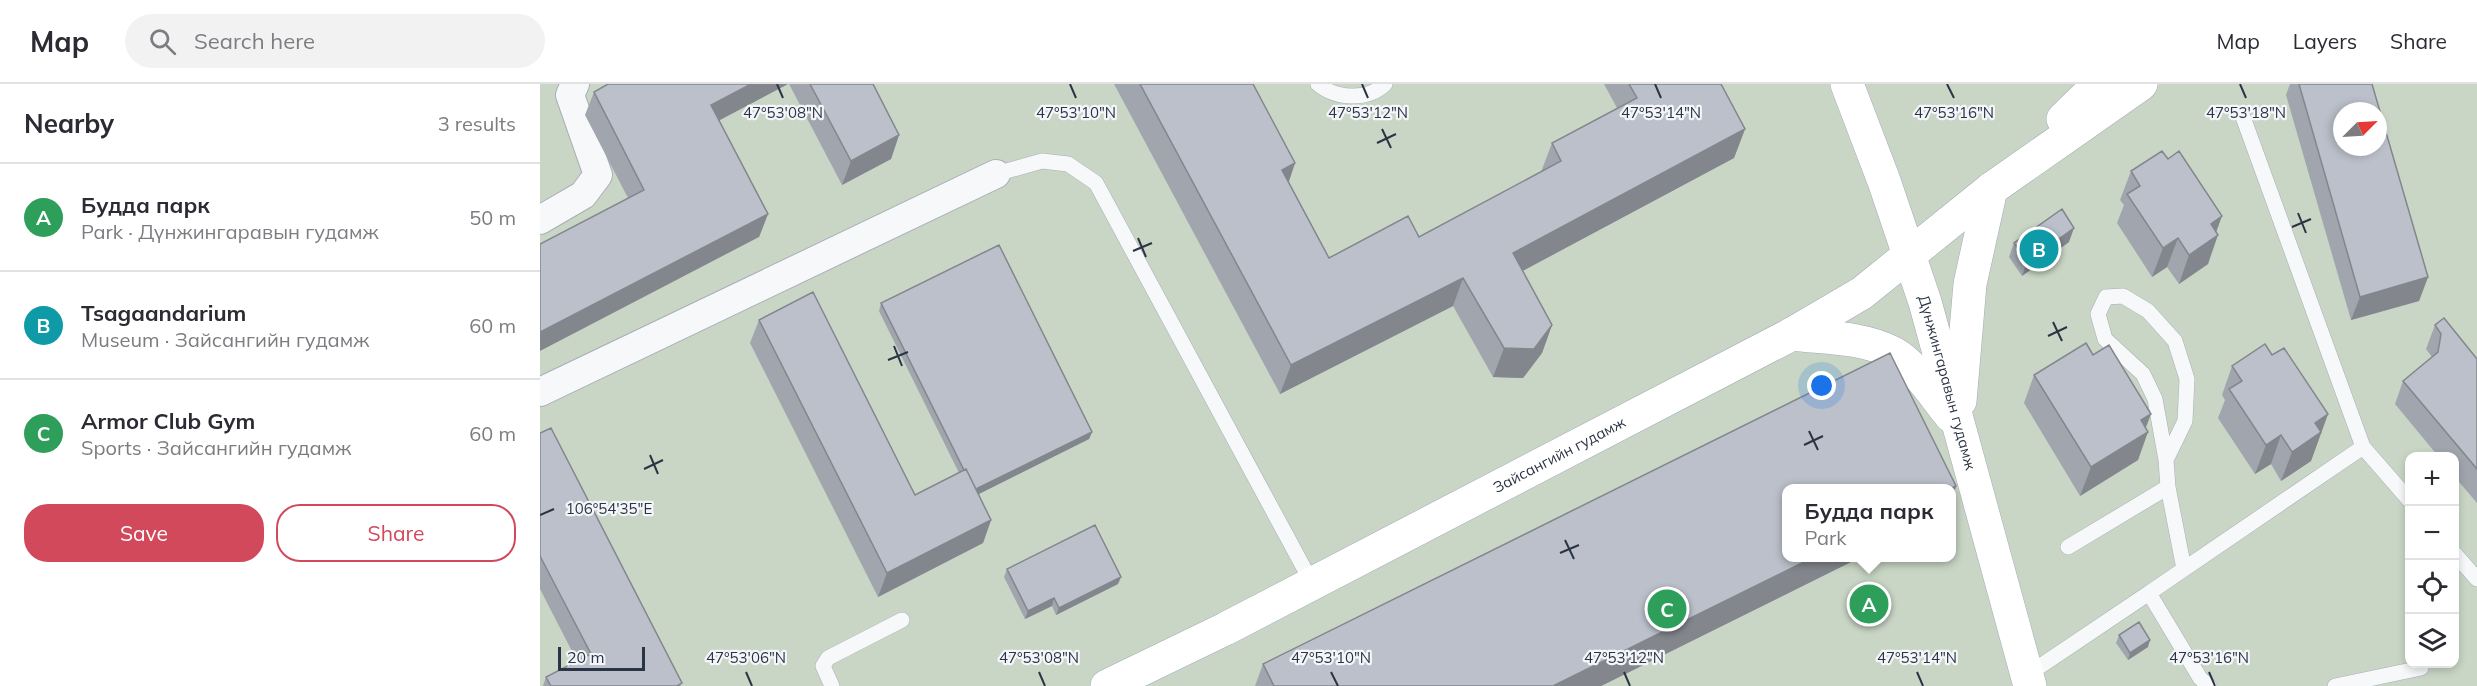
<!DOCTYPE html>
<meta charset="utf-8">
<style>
body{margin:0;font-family:Mulish,sans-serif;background:#f2f2f3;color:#2b2b33}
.controls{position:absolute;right:18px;bottom:18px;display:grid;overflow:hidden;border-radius:12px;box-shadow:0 3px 9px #0003}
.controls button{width:54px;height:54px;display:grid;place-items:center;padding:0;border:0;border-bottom:2px solid #e1e1e2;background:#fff;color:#2b2b33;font:30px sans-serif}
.compass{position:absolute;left:1793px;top:18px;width:54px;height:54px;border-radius:50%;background:#fff;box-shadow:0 3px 9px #0003;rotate:66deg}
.scale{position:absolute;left:18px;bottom:15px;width:87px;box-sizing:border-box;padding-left:6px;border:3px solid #2b3445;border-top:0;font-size:16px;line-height:21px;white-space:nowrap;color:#2b3445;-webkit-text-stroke:4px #f4f6f9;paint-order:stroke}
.you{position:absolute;left:1282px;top:302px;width:21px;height:21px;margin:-15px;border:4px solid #fff;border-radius:50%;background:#1a73e8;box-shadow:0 0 0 9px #1a73e833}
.badge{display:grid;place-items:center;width:39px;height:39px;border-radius:50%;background:#d1495b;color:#fff;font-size:20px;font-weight:700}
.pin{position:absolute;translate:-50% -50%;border:3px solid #fff;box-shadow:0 2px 6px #0006}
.popup{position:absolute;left:1242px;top:400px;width:174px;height:78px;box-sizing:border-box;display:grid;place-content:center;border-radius:12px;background:#fff;filter:drop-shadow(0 2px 4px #0005);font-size:20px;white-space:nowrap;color:#7c7c81}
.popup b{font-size:22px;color:#2b2b33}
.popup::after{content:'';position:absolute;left:50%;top:100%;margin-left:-12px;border:12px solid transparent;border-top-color:#fff}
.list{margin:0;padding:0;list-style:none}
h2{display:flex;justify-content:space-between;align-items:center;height:78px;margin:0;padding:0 24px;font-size:26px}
h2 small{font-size:20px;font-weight:400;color:#7c7c81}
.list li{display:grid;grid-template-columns:39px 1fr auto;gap:18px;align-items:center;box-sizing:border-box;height:108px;padding:0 24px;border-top:2px solid #e1e1e2}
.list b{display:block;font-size:22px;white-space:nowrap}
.list p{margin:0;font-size:20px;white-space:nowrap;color:#7c7c81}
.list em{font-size:20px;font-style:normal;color:#7c7c81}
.actions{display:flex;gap:12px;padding:18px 24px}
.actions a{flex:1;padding:14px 0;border:2px solid #d1495b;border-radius:24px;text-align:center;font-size:21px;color:#d1495b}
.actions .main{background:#d1495b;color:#fff}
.icon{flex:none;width:33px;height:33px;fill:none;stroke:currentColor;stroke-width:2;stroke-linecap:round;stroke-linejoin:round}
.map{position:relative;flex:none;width:1937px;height:602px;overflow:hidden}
header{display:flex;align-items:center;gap:36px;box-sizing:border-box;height:84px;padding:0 30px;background:#fff;border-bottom:2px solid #e1e1e2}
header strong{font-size:28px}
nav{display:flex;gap:33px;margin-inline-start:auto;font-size:21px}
.search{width:420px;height:54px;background:#f2f2f3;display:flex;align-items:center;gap:15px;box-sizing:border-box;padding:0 21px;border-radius:33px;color:#7c7c81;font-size:22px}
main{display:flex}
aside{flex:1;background:#fff}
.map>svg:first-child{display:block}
</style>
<header>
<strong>Map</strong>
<div class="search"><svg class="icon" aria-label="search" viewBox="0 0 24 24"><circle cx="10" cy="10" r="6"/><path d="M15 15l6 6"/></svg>Search here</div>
<nav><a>Map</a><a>Layers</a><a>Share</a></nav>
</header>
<main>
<aside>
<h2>Nearby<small>3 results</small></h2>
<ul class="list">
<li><span class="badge" style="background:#2e9e5b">A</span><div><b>Будда парк</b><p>Park · Дүнжингаравын гудамж</p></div><em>50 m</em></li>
<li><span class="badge" style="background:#0f9aa8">B</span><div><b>Tsagaandarium</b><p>Museum · Зайсангийн гудамж</p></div><em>60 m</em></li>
<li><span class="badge" style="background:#2e9e5b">C</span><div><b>Armor Club Gym</b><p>Sports · Зайсангийн гудамж</p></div><em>60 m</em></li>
</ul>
<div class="actions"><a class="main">Save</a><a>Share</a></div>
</aside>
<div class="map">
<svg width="1937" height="602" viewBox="0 0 1937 602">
<rect width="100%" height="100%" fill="#e4e7ec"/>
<path fill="#c9d6c5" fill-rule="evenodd" d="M0,0H1937V602H0ZM1802,27H1838V63H1802ZM1870,372H1914V580H1870ZM1246,404H1412V474H1246Z"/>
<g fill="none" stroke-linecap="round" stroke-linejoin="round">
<defs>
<path id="service" d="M778,0C796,15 827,17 845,0
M1703,33L1823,363
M456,90L502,77L528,80L556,99L772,499
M1626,376L1645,337L1647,295L1635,257L1608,227L1583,212L1566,213L1558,230L1565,255L1603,290L1615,315L1626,376L1628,403L1644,485
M1528,463L1628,403
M1914,469L1937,495
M1609,509L1823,363L1870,417
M1487,591L1609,509L1660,594L1669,602
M292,602L283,582L288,574L362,536
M1795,602L1881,584"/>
<path id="minor" d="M0,136L43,111L58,91L30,11L35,0
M0,308L456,90"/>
<g id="primary">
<path id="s1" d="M1307,0L1344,97L1385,218L1490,602"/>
<path d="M1523,35L1559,0"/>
<path d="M1252,250C1285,254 1324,253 1353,269C1375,281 1395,313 1411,332"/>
<path d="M1420,317L1430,200L1451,105"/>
<path id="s2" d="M567,602L685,545L1252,250L1322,209L1451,105L1601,0"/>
</g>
</defs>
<use href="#service" stroke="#a9aeb7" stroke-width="16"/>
<use href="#minor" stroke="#a9aeb7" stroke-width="30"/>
<use href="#primary" stroke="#a3abb8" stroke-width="34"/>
<use href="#service" stroke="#f7f8fa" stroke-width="15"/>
<use href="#minor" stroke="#f7f8fa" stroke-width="28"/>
<use href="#primary" stroke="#fff" stroke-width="33"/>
</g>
<path fill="#a1a5ae" d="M68,0H248L179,36L228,130L219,153L88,114L45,31L54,8Z
M249,0H333L359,51L351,75L302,101Z
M574,0H713L755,79L749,98L789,174L879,153L1001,88L1012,59L1077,24L1064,0H1181L1205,45L1194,74L982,187L1012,241L1002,269L983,294L953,293L913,222L740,310Z
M1750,0H1832L1888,193L1879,217L1811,236L1746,11Z
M1591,87L1676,148L1668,180L1639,200L1627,183L1612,193L1577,139L1584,121L1580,116Z
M1529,158L1482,192L1469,173L1474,159Z
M341,219L552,348L549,355L438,410L451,436L443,459L338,513L210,259L219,236L375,411L419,389L339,227Z
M1895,241L1937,275V419L1914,392V372H1898L1855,320L1863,297L1892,273L1886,265Z
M1553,271L1606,344L1598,376L1540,412L1484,319L1494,291Z
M1732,271L1788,330L1771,377L1741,397L1731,380L1715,390L1678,334L1685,316L1682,311L1692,282Z
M0,349L141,602H3L6,593L37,577L0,505Z
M1416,402L1412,414V405L1246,474H1319L1061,602H715L723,580Z
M467,485L578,500L516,531L512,522L485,535L464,493Z
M1579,551L1608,563L1588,576L1576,559Z"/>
<path fill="#83868d" d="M211,0H248L163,45L171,21Z
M1205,45L1194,74L962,198L973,169Z
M359,51L351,75L302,101L311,77Z
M755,79L745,108L742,86Z
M228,130L219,153L0,267V248Z
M1682,132L1674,154L1678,151L1668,180L1639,200L1649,171L1671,140Z
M1534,144L1529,158L1482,192L1487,178Z
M1638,154L1627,183L1612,193L1623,164Z
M1888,193L1879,217L1811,236L1820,213Z
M923,194L913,222L740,310L751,281Z
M1012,241L1002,269L983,294L953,293L964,264Z
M1611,330L1603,351L1608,348L1598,376L1540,412L1551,383L1601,336Z
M1788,330L1771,377L1741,397L1752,368L1775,339Z
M552,348L549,355L431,414L434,406Z
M1741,351L1731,380L1715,390L1726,361Z
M1416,402L1412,414V405H1410Z
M451,436L443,459L338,513L347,489Z
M1272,474H1319L1061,602H1013Z
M581,493L578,500L516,531L519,524Z
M514,514L512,522L485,535L488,527Z
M1610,556L1608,563L1588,576L1590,569Z"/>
<path fill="#bbc0ca" stroke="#83868d" stroke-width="1.5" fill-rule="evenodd" d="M68,0H211L171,21L228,130L0,248V160L104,106L54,8Z
M270,0H333L359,51L311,77Z
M600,0H713L755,79L742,86L789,174L868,132L879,153L1021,77L1012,59L1097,14L1089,0H1181L1205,45L973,169L1012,241L994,265L964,264L923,194L751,281Z
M1759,0H1832L1888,193L1820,213ZM1802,27H1838V63H1802Z
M1622,67L1628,75L1639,67L1682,132L1671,140L1678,151L1649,171L1638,154L1623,164L1587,110L1600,102L1591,87Z
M1522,125L1534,144L1487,178L1474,159Z
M459,161L552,348L436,405L426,385L424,386L341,219Z
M273,208L375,411L426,385L451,436L347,489L219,236Z
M1904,234L1937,275V385L1863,297L1898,268L1901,250L1895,241Z
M1546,259L1553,271L1569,261L1611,330L1601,336L1608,348L1551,383L1494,291Z
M1725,260L1732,271L1744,264L1788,330L1775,339L1781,348L1752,368L1741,351L1726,361L1689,305L1702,297L1692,282Z
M1350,269L1416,402L1410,405H1246V474H1272L1013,602H734L723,580Z
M11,344L142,599L137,602H11L6,593L51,570L0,472V349Z
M555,441L581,493L519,524L514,514L488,527L467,485Z
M1599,538L1610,556L1590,569L1579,551Z"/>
<path fill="none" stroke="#2b3445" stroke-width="2" d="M237,0L243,14M530,0L536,14M822,0L828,14M1115,0L1121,14M1407,0L1414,14M1700,0L1706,14M842,45L851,64M837,59L856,50M1758,129L1766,149M1752,143L1771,135M598,154L606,173M593,167L612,159M1513,238L1522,257M1508,252L1527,243M354,262L362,282M348,276L368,268M1269,347L1278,366M1264,361L1283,352M110,371L118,390M104,385L123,376M0,431L14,425M1025,456L1034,475M1020,469L1039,461M206,588L212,602M499,588L505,602M791,588L798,602M1084,588L1090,602M1377,588L1383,602M1669,588L1675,602"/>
<g text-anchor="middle" stroke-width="4.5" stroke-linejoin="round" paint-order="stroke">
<g font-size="15" fill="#2b3445" stroke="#f4f6f9">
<text dy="5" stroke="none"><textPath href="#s1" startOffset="315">Дүнжингаравын гудамж</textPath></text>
<text dy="5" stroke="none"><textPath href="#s2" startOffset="508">Зайсангийн гудамж</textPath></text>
</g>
</g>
<g font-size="15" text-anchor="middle" fill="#2b3445" stroke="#f4f6f9" stroke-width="4.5" stroke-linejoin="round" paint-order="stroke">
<text x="243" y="34">47°53'08"N</text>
<text x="536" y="34">47°53'10"N</text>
<text x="828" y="34">47°53'12"N</text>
<text x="1121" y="34">47°53'14"N</text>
<text x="1414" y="34">47°53'16"N</text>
<text x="1706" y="34">47°53'18"N</text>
<text x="69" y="430">106°54'35"E</text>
<text x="206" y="579">47°53'06"N</text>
<text x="499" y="579">47°53'08"N</text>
<text x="791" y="579">47°53'10"N</text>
<text x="1084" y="579">47°53'12"N</text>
<text x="1377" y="579">47°53'14"N</text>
<text x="1669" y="579">47°53'16"N</text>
</g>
</svg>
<div class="controls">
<button>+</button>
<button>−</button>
<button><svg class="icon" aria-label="locate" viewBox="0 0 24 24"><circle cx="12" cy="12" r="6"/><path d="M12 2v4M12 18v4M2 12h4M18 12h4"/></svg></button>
<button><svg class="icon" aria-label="layers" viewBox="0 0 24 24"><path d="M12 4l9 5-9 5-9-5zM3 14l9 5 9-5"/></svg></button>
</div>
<svg class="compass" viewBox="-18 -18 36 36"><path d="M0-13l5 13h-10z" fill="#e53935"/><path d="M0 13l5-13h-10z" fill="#7c7c81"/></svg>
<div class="scale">20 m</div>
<div class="you"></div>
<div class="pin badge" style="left:1329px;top:520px;background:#2e9e5b">A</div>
<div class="popup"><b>Будда парк</b>Park</div>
<div class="pin badge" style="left:1499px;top:165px;background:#0f9aa8">B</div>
<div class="pin badge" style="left:1127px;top:525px;background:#2e9e5b">C</div>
</div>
</main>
